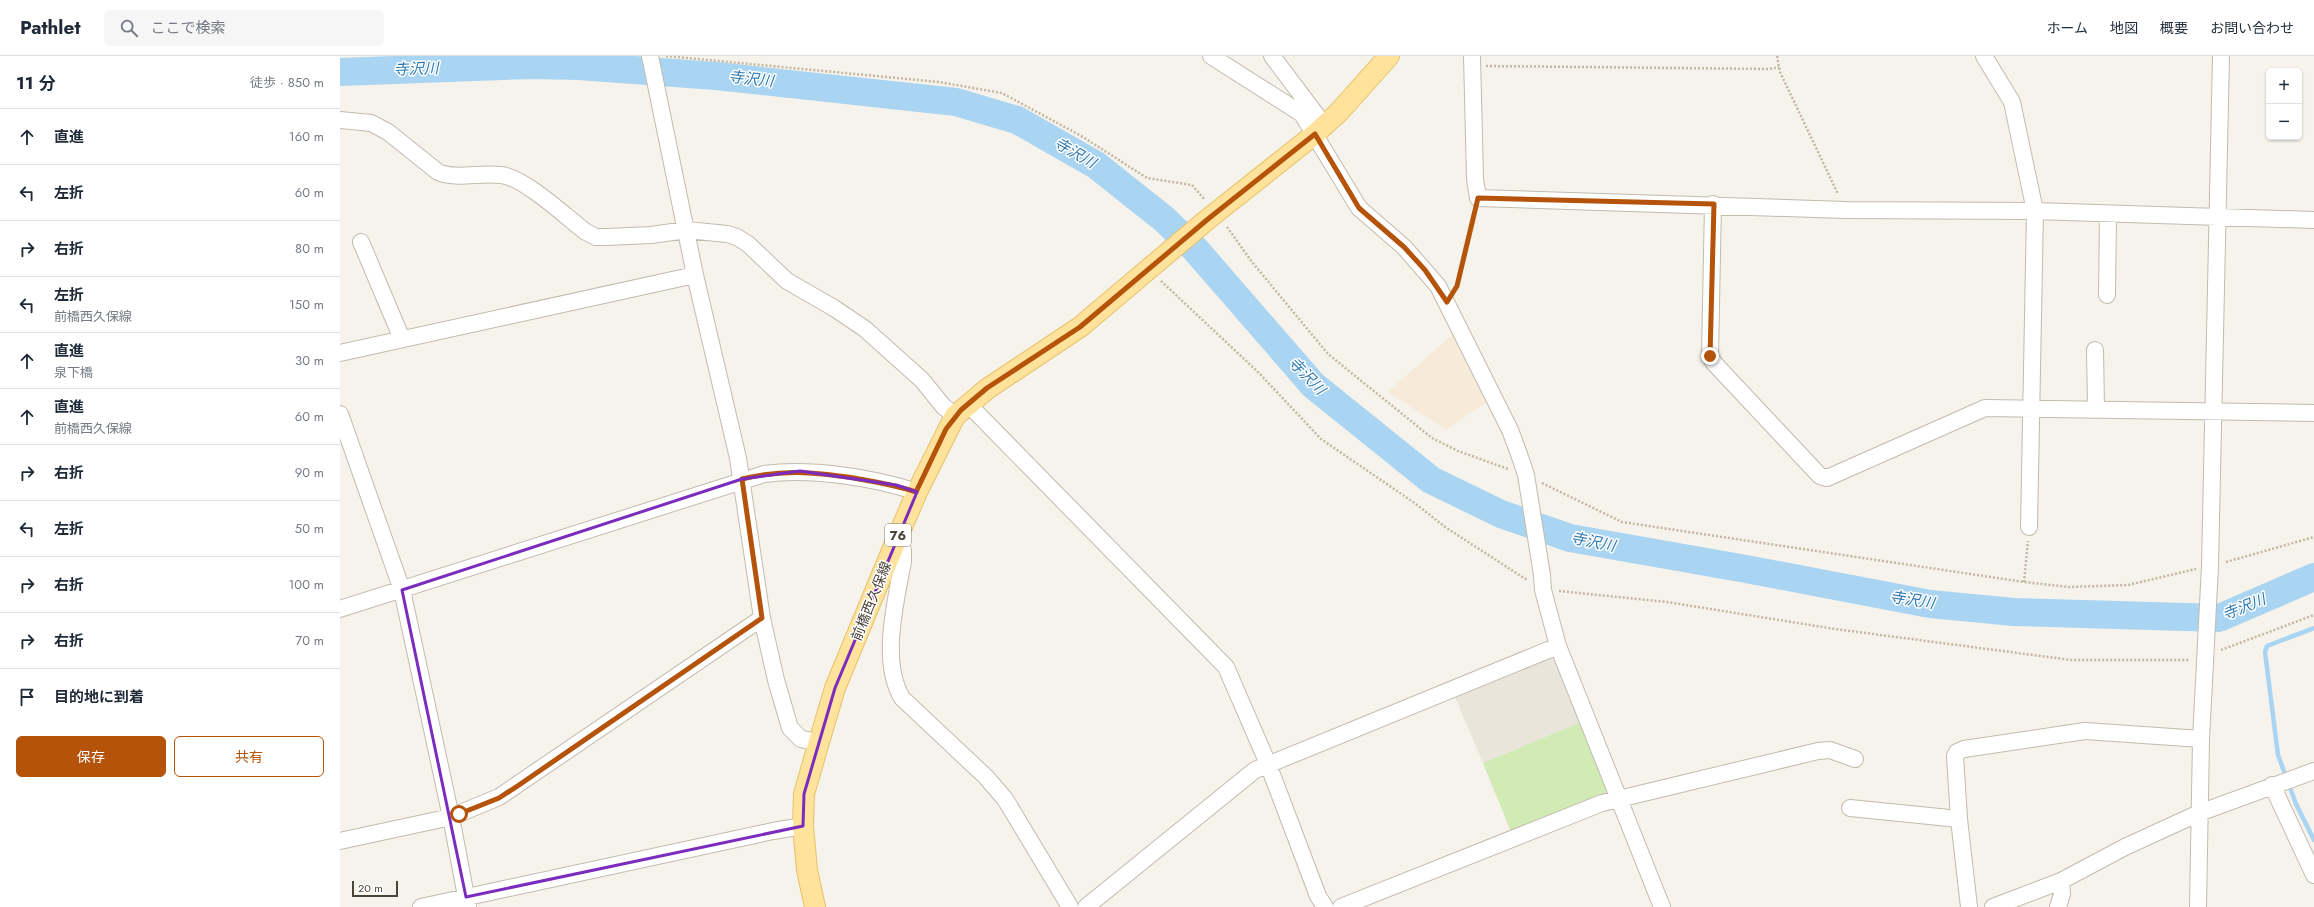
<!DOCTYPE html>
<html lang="ja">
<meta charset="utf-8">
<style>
body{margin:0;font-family:Jost,"Noto Sans JP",sans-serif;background:#f6f6f7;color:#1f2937}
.controls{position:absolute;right:12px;top:12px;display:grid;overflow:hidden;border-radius:6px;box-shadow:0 1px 3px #0004}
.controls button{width:36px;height:36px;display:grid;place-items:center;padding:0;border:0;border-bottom:1px solid #e0e1e3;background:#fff;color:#1f2937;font:20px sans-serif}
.scale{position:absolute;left:12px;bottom:10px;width:46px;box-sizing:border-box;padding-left:4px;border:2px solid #4b4439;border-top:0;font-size:11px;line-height:14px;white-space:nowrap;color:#4b4439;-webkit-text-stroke:3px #fff;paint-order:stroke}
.stop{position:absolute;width:12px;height:12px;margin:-9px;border:3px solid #b45309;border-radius:50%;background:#fff}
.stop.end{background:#b45309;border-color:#fff;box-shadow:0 1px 4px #0008}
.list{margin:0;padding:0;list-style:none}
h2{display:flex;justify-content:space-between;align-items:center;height:52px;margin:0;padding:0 16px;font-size:17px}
h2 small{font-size:13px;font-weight:400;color:#747a83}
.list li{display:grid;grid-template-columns:26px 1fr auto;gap:12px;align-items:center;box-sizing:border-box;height:56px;padding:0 16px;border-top:1px solid #e0e1e3}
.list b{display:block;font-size:15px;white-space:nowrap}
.list p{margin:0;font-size:13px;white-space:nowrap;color:#747a83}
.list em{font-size:13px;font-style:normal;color:#747a83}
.actions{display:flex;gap:8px;padding:12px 16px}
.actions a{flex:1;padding:9px 0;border:1px solid #b45309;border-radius:6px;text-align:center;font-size:14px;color:#b45309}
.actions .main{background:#b45309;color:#fff}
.icon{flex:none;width:22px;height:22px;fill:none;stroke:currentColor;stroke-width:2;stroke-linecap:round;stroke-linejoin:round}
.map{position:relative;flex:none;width:1974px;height:851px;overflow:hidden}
header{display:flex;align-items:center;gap:24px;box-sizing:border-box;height:56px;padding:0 20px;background:#fff;border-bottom:1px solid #e0e1e3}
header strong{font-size:19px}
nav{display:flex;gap:22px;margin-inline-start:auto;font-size:14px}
.search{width:280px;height:36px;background:#f6f6f7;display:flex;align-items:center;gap:10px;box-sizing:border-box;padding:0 14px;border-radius:6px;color:#747a83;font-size:15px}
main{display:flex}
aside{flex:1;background:#fff}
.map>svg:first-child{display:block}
</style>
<header>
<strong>Pathlet</strong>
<div class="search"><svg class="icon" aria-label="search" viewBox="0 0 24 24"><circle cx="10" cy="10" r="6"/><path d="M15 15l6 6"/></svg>ここで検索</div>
<nav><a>ホーム</a><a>地図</a><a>概要</a><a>お問い合わせ</a></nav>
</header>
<main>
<aside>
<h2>11 分<small>徒歩 · 850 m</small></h2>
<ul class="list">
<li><svg class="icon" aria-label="ahead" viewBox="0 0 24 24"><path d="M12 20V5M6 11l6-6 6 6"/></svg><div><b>直進</b></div><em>160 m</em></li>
<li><svg class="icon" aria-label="left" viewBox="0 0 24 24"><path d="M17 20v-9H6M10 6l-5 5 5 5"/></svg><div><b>左折</b></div><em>60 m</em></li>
<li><svg class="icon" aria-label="right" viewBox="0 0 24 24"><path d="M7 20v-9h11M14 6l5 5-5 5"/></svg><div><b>右折</b></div><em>80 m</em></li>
<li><svg class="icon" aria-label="left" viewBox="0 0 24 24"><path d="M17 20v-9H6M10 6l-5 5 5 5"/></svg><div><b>左折</b><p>前橋西久保線</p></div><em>150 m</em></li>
<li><svg class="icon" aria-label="ahead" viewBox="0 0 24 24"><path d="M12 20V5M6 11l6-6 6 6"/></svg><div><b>直進</b><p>泉下橋</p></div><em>30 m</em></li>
<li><svg class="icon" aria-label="ahead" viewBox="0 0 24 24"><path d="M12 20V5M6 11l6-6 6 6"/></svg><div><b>直進</b><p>前橋西久保線</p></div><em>60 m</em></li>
<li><svg class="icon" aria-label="right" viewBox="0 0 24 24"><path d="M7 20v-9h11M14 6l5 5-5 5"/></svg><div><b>右折</b></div><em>90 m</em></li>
<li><svg class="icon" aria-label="left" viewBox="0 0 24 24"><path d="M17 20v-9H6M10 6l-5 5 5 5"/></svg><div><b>左折</b></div><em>50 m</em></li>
<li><svg class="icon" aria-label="right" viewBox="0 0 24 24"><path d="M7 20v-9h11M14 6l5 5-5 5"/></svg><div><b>右折</b></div><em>100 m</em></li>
<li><svg class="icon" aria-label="right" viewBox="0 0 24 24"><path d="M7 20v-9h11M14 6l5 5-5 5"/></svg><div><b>右折</b></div><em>70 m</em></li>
<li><svg class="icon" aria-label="arrive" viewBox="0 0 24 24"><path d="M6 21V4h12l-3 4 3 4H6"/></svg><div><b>目的地に到着</b></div></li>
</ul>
<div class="actions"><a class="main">保存</a><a>共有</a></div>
</aside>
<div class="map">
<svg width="1974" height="851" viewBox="0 0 1974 851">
<rect width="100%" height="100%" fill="#f6f3ec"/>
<path fill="#eae5da" d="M1210,601L1215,603L1241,666L1143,707L1114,639Z"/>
<path fill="#f7ead8" d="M1114,277L1147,346L1106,374L1048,336Z"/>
<path fill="#d2eab5" d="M1241,666L1269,732L1263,740L1171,776L1143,707Z"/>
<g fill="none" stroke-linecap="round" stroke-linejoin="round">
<path stroke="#a9d4f2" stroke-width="4.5" d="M1974,572L1927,590L1925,596L1938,699L1956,748L1974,784"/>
<path stroke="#a9d4f2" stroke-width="28" d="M0,16L191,9L239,10L376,20L616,46L677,64L756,109L824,163L855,193L973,329L1091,424L1161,458L1230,482L1406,513L1590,548L1674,556L1879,562L1974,521"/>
<defs>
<path id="minor" d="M310,0L355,219L398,402L422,562L436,624L450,672L461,683L479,686
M871,0L962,58L1019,152L1064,191L1098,230L1170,374L1179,398L1186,419L1202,519L1203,534L1218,590L1322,851
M932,0L984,69
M1132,0L1135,123L1138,142L1505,154L1695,155L1974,164
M1644,0L1672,46L1695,155L1689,471
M0,64L31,67L48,76L98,116C117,124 140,116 161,119C184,121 226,161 246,176L256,181H266L311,179L347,174L387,178L397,181L408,188L447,225L494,252L525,273L582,324L603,350L615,360
M1373,148L1370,300L1374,307L1480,420L1487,422L1645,352L1974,357
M21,186L62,283
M1767,239L1768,158
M1755,294L1756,353
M0,297L355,219
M628,348L886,611L928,708L978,840L985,851
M0,358L62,534L111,761L128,851
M558,480L563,494V505C556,545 540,605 562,642L646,721L665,743L730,851
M0,553L424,418C470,412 532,421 577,436
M1932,729L1974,819
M1510,752L1619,763
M0,785L111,761L159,741L422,562
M81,851L433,775L463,770
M746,851L915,714L1218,590
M1001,851L1262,747L1478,695L1490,694L1515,703
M1629,851L1619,763L1615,700L1617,696L1624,693L1745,675L1861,683
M1653,851L1721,825L1785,791L1859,757L1974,715
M1718,851L1722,838L1721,825
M1858,851L1861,683L1870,510L1881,0"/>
<path id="major" d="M475,851L467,814L463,770L464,738L479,686L495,632L558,480L577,436L615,360L647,333L740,271L868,163L975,78L999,56L1049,0"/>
</defs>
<use href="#minor" stroke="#c2bbae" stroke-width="18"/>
<use href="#major" stroke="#e6c16a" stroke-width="22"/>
<path stroke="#c4b79f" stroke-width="2.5" stroke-dasharray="2 2" stroke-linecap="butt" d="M326,0L599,26L662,37L743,81L807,122L852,129L865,144
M1437,0L1440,16L1498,138
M1146,10L1429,13L1439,11
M887,171L912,206L988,298L1092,382L1118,395L1168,413
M821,225L919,317L981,383L1076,448L1105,471L1187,524
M1116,233L1135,156
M1202,427L1282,466L1684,526L1729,531L1788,529L1856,513
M1886,506L1974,481
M1684,526L1688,485
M1219,535L1327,546L1495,573L1731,604H1850
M1881,594L1974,559"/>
<use href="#minor" stroke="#fff" stroke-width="16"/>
<use href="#major" stroke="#ffe39c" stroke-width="20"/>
</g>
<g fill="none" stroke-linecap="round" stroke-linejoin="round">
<path stroke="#b45309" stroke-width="5" d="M119,758L159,742L179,729L422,562L402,423C443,413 473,416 514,422C535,426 556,429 576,436L606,373L621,354L647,332L740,271L868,163L975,78L1019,152L1064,191L1085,214L1107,246L1117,230L1138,142L1374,148L1370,300"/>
</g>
<path fill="none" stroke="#7b2cbf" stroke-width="3" stroke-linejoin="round" d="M460,415L556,429L577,436L495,632L464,738L463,770L126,841L62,534L402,423Z"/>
<g text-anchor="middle" stroke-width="3" stroke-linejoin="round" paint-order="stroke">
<rect fill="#fff" stroke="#817c74" stroke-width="1" x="545" y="468" width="26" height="22" rx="3"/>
<g font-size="13" font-weight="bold" fill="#4b4439">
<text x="558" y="484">76</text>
</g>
<g font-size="14" fill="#4b4439" stroke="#fff">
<text transform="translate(531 545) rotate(-68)" y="5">前橋西久保線</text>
</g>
<g font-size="15" font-style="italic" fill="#2e7ab2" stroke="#fff">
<text transform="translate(76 13) rotate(-2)" y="5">寺沢川</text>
<text transform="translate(411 23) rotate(6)" y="5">寺沢川</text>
<text transform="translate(735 97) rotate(30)" y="5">寺沢川</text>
<text transform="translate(967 320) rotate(46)" y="5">寺沢川</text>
<text transform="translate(1253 486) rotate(11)" y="5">寺沢川</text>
<text transform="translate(1572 544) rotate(9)" y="5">寺沢川</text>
<text transform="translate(1904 551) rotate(-22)" y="5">寺沢川</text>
</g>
</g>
</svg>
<div class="controls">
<button>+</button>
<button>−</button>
</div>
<div class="scale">20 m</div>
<div class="stop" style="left:119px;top:758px"></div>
<div class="stop end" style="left:1370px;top:300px"></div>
</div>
</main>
